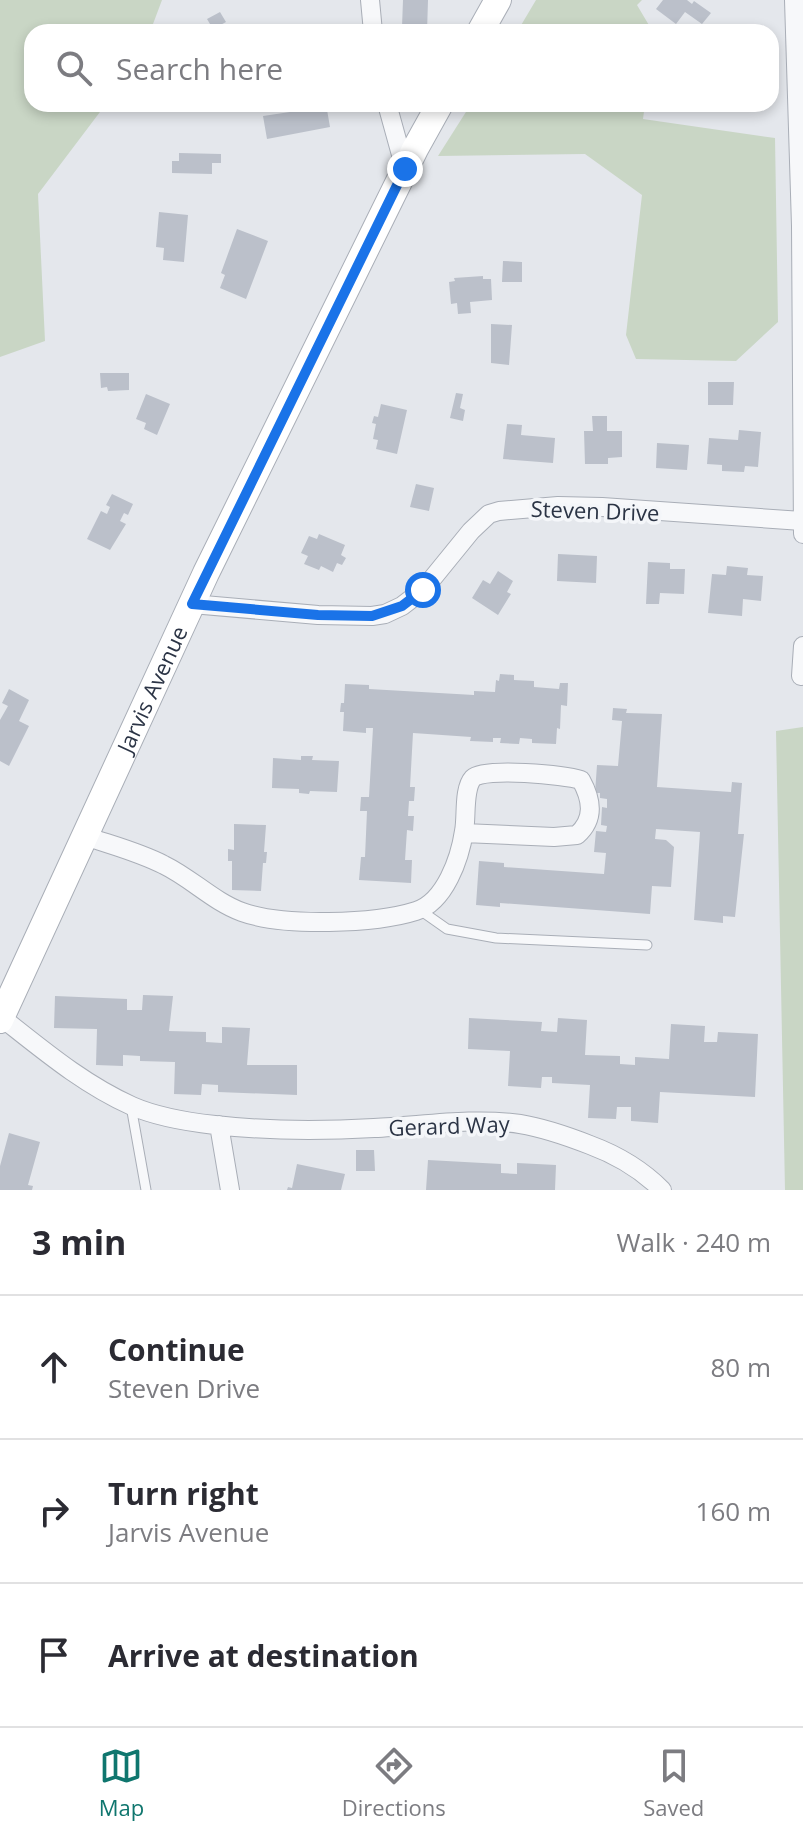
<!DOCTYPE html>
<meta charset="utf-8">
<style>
body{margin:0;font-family:"Open Sans",sans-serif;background:#f2f2f3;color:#2b2b33}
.stop{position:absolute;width:24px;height:24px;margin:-18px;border:6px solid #1a73e8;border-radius:50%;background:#fff}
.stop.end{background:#1a73e8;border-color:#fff;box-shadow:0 2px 8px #0008}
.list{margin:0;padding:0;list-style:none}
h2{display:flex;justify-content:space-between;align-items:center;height:104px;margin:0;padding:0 32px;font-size:34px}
h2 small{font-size:26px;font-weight:400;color:#7c7c81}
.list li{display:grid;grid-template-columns:52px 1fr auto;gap:24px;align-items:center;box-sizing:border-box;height:144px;padding:0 32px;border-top:2px solid #e1e1e2}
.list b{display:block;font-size:30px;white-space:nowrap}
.list p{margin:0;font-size:26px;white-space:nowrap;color:#7c7c81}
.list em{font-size:26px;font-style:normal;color:#7c7c81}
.icon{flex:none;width:44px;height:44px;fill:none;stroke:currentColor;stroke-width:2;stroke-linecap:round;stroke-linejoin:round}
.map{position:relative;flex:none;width:803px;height:1190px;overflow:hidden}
.search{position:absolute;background:#fff;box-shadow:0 4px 12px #0003;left:24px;right:24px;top:24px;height:88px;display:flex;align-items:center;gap:20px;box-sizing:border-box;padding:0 28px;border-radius:24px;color:#7c7c81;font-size:30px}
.sheet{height:536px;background:#fff}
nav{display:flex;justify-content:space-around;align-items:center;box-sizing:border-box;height:112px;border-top:2px solid #e1e1e2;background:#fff;font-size:22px;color:#7c7c81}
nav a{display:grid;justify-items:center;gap:4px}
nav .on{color:#0f766e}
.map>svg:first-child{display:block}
</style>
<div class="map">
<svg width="803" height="1190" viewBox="0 0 803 1190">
<rect width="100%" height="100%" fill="#e4e7ec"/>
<path fill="#c9d6c5" d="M0,0H162L150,32H32V104H106L38,194L45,341L0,357Z
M536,0H642L637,5L653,32H517Z
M471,104H645L643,119L775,138L778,322L736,361L636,359L626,335L642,195L585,154L438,156Z
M803,727V1190H785L776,731Z"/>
<path fill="#bbc0ca" d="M403,0H428L427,32H407V27H402Z
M663,0H687L692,4L694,1L711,13L702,24L685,12L676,24L656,9Z
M220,12L226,22L213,29L207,19Z
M289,104H326L330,127L267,139L263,116L290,112Z
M179,153L221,154V163H212V174L172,173V161H179Z
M159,212L188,215L184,262L163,260L164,248L156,247Z
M237,229L268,241L246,299L220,288L225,275L221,273Z
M503,261L522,262V282H502Z
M483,276V279H491L492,300L470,302L471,313L458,314L457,303L451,304L449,282L455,281L454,278Z
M491,324L512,325L509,365L491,363Z
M100,373H129V390L108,391L107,387L101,388Z
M708,382H734L733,405H708Z
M456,393L463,394L460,408L465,410L463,421L450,418Z
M146,394L170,404L157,435L144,429L146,423L136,419Z
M381,404L407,410L397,454L376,449L378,440L373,439L376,424L372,423L374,416L378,417Z
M592,416H607V431H622V457L608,458V464H585L584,431H593Z
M507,424L522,425L521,435L555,438L553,463L503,459Z
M739,430L761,432L758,467L745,466L744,472L722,471V465L707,464L709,438L738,440Z
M657,443L689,445L687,470L656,468Z
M416,484L434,488L429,511L410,507Z
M112,494L133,504L128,515L124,513L120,521L126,524L110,550L87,539L101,511L107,514L110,507L106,505Z
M319,534L345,545L341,555L346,558L342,565L337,563L333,572L321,566L319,570L304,564L308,556L301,553L309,536L317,539Z
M558,554L597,556L596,583L557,581Z
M648,562L670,563V569H685L684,594L660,593L659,604H646Z
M727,566L748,568L747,575L763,576L761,601L743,599L742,616L708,613L712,574L726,575Z
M498,571L513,581L507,592L511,594L498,615L472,598L483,580L490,584Z
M500,674L514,675V680L534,681V687L559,689L560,683H568L567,706L561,705L560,729L557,728L556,744L532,743V739L520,738L519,744L500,743L501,738H493V742L470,741L471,737L413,733L410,787H415L414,801H409L408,816H414L413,831L407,830L405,860H412L411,883L359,880L361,857H365L367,811H360L361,797H369L373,728H366V733L343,731L344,712H340L341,703H344L345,684L369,685V689L474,695V691L495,692L496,680L499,681Z
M9,689L29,700L19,721L29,726L9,766L0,761V720L8,706L2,703Z
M613,708L627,709L626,713L662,714L657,787L731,792L732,782L742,783L738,834H744L735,917L723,916V923L694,920L700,832L656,829L655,839L666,840L674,847L671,887L652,886L650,914L500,903V907L476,905L479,861L504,863V867L604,874L606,853L594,852L596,831L606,832L607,826L601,825L602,807L607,808V799L600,798V793H595L597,765L618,766L622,721L612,720Z
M301,756H313L312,760L339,761L337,792L310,791L309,794L299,793V789L272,788L273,758L301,760Z
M234,824L266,825L264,852H267L266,863H263L261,891L232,890V861H228V849L234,850Z
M143,995L173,996L169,1031L206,1032V1042L222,1043V1027L250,1028L247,1065H297V1095L218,1092V1085L202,1084L201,1095L174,1094L175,1062L140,1061V1056L123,1055V1066L96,1065L97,1029L54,1028L55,996L127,999V1010H142Z
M469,1018L542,1022L541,1031L557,1032L558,1018L587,1020L585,1055L620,1056V1064L635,1065V1057L669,1059L671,1024L705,1026L704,1042H717L718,1032L758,1034L755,1097L660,1092L658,1123L631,1121V1107H617L616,1119L588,1118L590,1085L552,1083V1077H542L541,1088L508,1086L510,1051L468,1049Z
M9,1133L40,1142L28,1185L33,1186L32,1190H0V1166Z
M356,1150H374L375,1171H356Z
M428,1160L501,1164V1173L517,1174V1163L556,1165L555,1190H426Z
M297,1164L345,1174L341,1190H287L288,1187L292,1188Z"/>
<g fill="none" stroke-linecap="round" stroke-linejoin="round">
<defs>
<path id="lane" d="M420,910L447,929L496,938L647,945
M131,1106L146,1190"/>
<path id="street" d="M370,0L373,32
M794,0L801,226L803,534
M387,104L405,169
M192,604L318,615L372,616L385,614L402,606L423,590L471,531L489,514L499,511L558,506L602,507L802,521
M801,676L803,646
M85,836C111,845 139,852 164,865C191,878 214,902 242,912C283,927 375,924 416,911C445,902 460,858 464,831C467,817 463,789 473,778C484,767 565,775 581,780C592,800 595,819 577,835L554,837L464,833
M1,1017C43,1050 83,1084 132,1106C157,1117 188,1122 215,1125C268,1131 321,1131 374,1128C421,1126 472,1117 520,1124C544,1128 567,1136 590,1145C617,1155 641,1169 662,1190
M219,1125L230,1190"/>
<g id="secondary">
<path d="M480,32L498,0"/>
<path id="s1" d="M0,1020L206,573L415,149L440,104"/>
</g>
</defs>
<use href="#lane" stroke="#a9aeb7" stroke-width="11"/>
<use href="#street" stroke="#a9aeb7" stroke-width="20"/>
<use href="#secondary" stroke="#a9aeb7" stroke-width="28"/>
<use href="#lane" stroke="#f7f8fa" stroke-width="9"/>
<use href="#street" stroke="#f7f8fa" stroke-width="18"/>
<use href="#secondary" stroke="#fff" stroke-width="26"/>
</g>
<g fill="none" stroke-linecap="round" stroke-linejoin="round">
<path stroke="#1a73e8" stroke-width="10" d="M405,169L192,604L318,615L372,616L402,606L423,590"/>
</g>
<g text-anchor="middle" stroke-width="7" stroke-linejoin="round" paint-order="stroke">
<g font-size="22" fill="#2b3445" stroke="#f4f6f9">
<text transform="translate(595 511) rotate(2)" y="8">Steven Drive</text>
<text dy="8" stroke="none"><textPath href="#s1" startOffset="364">Jarvis Avenue</textPath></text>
<text transform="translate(449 1126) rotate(-2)" y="8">Gerard Way</text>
</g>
</g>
</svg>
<div class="stop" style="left:423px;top:590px"></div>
<div class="stop end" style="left:405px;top:169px"></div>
<div class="search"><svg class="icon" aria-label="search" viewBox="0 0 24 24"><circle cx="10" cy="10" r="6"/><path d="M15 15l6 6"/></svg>Search here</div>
</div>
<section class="sheet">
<h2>3 min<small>Walk · 240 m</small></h2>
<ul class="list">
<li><svg class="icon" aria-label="ahead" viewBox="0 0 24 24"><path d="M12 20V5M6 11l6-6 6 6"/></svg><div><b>Continue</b><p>Steven Drive</p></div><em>80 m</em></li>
<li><svg class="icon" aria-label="right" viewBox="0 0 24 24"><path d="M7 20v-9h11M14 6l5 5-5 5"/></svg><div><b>Turn right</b><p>Jarvis Avenue</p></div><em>160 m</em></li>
<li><svg class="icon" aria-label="arrive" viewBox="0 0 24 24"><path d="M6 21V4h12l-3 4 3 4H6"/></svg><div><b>Arrive at destination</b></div></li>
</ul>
</section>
<nav>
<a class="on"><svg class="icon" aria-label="map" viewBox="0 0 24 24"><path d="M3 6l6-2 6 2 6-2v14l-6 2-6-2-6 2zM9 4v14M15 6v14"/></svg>Map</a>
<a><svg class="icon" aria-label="directions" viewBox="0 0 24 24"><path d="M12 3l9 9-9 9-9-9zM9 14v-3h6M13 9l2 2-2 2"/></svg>Directions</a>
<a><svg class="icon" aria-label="saved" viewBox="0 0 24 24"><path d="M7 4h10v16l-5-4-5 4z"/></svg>Saved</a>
</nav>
